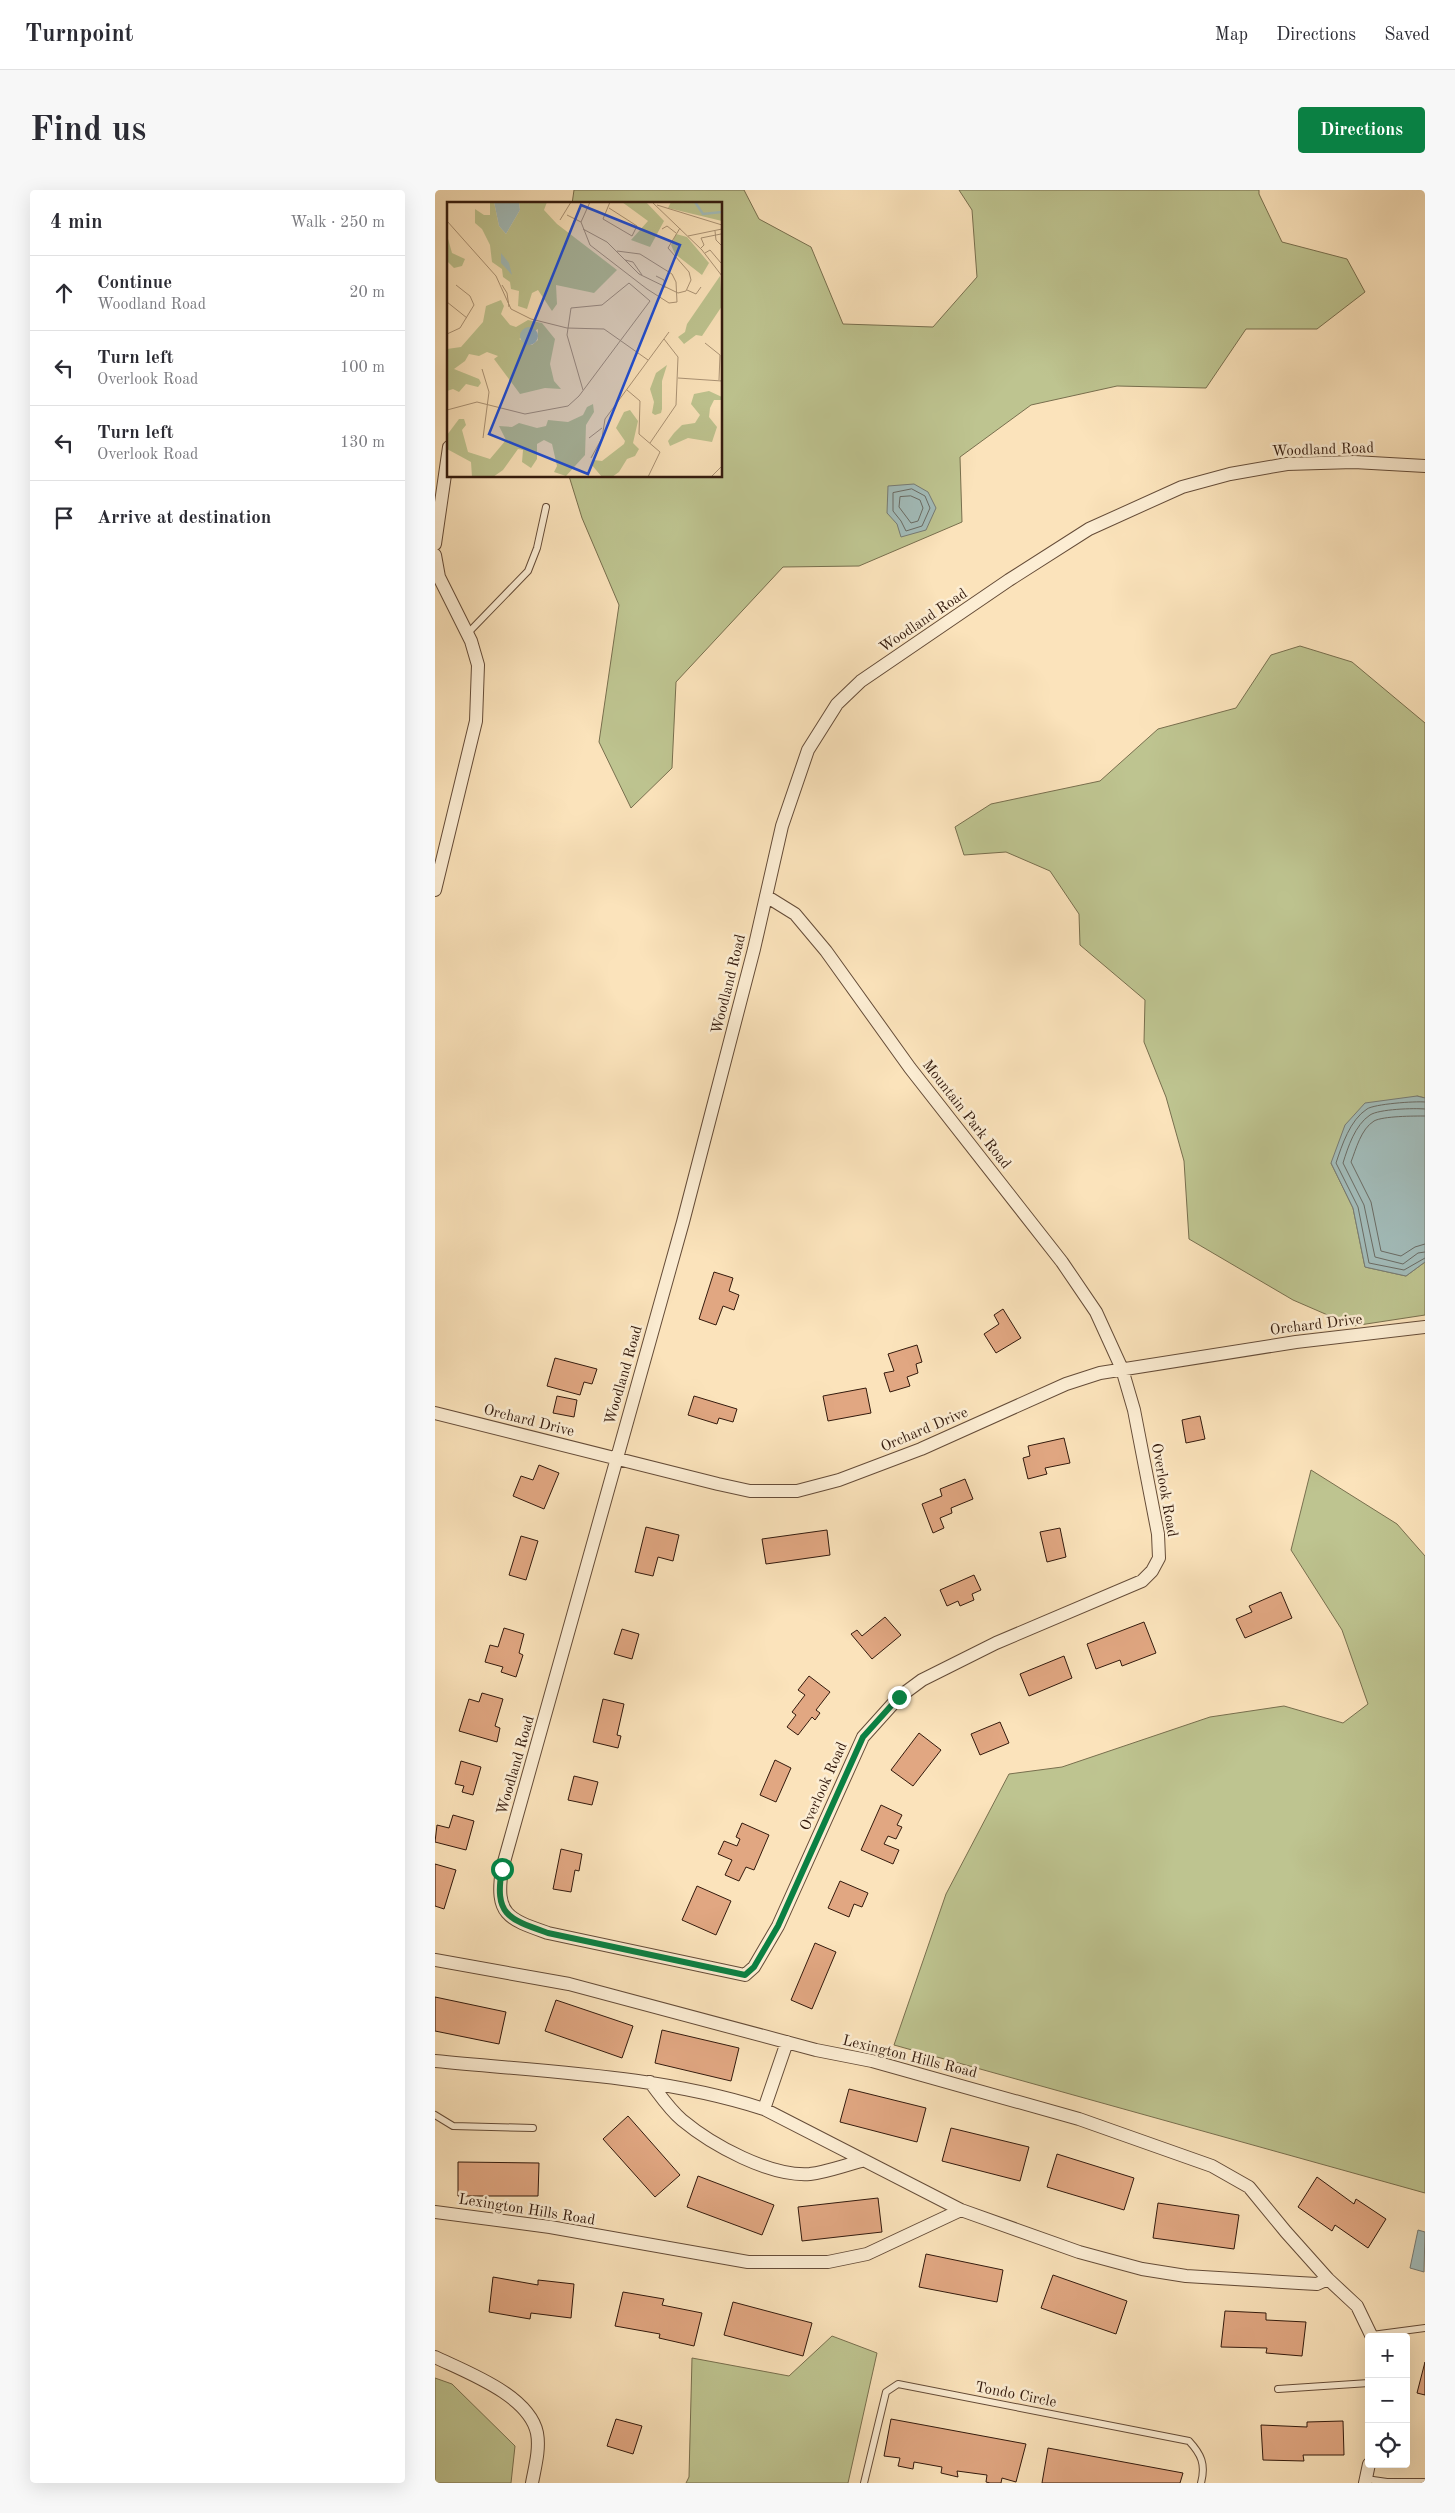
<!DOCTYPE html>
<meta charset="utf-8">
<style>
body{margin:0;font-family:"Old Standard TT",serif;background:#f7f7f7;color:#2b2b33}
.controls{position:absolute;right:15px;bottom:15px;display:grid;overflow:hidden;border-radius:5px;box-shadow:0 5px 20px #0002}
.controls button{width:45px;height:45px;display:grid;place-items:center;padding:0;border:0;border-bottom:1px solid #e1e1e2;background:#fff;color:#2b2b33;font:25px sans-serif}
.stop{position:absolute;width:15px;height:15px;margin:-11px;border:4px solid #0b8043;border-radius:50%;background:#fff}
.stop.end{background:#0b8043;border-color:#fff;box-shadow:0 1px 5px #0008}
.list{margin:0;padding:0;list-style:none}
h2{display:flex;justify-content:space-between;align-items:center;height:65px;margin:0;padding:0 20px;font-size:21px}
h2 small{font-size:16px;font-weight:400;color:#7c7c81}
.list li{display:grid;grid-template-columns:32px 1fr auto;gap:15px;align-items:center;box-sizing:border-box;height:75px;padding:0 20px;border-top:1px solid #e1e1e2}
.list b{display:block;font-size:19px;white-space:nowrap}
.list p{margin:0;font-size:16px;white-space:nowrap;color:#7c7c81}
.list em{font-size:16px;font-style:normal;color:#7c7c81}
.icon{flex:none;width:28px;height:28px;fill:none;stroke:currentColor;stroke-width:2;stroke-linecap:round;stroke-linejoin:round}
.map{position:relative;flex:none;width:990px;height:2293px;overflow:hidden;border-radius:5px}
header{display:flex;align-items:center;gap:30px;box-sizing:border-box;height:70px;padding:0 25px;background:#fff;border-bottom:1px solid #e1e1e2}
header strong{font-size:24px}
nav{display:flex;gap:28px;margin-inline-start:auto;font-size:18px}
.intro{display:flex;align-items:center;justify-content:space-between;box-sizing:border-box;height:120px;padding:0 30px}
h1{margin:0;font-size:35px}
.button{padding:12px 22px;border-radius:5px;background:#0b8043;color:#fff;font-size:18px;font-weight:700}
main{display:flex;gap:30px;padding:0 30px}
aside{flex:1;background:#fff;border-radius:5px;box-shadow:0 5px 20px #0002}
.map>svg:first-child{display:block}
</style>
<header>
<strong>Turnpoint</strong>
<nav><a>Map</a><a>Directions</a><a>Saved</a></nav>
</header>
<div class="intro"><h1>Find us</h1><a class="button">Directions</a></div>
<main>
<aside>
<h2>4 min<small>Walk · 250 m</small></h2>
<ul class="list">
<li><svg class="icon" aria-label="ahead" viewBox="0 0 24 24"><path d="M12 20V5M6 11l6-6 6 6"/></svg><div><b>Continue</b><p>Woodland Road</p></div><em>20 m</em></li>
<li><svg class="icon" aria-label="left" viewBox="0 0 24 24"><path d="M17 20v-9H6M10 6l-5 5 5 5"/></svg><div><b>Turn left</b><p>Overlook Road</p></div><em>100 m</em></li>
<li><svg class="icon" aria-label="left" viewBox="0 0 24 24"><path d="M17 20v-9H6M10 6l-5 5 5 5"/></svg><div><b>Turn left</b><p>Overlook Road</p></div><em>130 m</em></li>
<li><svg class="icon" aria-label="arrive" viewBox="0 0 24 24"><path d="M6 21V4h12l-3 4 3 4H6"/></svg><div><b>Arrive at destination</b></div></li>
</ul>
</aside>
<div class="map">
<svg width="990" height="2293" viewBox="0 0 990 2293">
<rect width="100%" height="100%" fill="#fbe3bb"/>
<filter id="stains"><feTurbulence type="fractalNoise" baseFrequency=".004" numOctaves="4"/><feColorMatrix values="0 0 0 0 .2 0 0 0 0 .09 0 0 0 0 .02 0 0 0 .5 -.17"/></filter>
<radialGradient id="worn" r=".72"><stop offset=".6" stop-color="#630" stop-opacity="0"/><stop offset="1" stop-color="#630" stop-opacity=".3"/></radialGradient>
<path fill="#bec490" stroke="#786f4e" d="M139,0H309L324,29L376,57L408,134L498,137L542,87L537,20L524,0H824V4L847,52L912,69L930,102L882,139H811L771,198L682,196L596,215L525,267L527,332L424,376L348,377L241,492L237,578L196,618L164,552L184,415L147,328L134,286H286V14H137Z
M865,456L917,472L990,533V908L982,906L896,973L918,1018L930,1077L971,1086L990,1072V1125L918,1136L858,1110L754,1049L749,971L731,907L709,852L710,810L645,755L644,724L615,681L571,662L529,665L520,637L556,614L665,591L723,539L801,518L836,465Z
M876,1280L962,1334L990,1366V2003L459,1855L511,1704L574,1584L627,1577L775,1527L849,1516L908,1533L933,1514L907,1440L856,1360Z
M397,2146L442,2163L413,2293H251L254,2287L257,2168L354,2186Z
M0,2188L17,2194L80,2256L76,2293H0Z"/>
<path fill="#a2bcba" stroke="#767b75" d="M479,294L493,302L501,318L491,340L466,347L462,334L452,323L453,296Z
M982,906L990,908V1072L971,1086L930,1077L918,1018L896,973L910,935L930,913Z
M983,2040L990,2042L989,2082L975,2078Z"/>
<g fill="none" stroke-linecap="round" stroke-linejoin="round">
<path stroke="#6a6b64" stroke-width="1" d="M477,299L490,306L495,318L487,336L471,341L466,331L458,321V303Z
M476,306L485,310L488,318L483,331L476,333L464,317L465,307Z
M990,912C980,911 939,914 932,919C915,930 907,955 901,973L923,1017L934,1073L969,1080L990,1068
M990,919C979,918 944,919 935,925C920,935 913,957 908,973L929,1015L940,1067L968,1074L983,1063L990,1062
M990,926C979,926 948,926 939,931C926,939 921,959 916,972L936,1012L946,1061L966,1066L980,1057L990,1054"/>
</g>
<path fill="#e1a782" stroke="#331a0d" d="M279,1082L298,1088L294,1101L304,1105L299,1120L288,1116L281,1135L264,1129Z
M568,1119L586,1148L561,1163L549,1144L564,1134L559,1125Z
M482,1155L487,1172L481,1174L483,1183L472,1187L475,1196L455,1202L449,1183L459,1181L453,1164Z
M120,1168L162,1179L157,1194L149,1192L145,1205L112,1196Z
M431,1198L436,1223L393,1231L388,1206Z
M122,1206L142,1210L139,1227L118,1223Z
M259,1206L302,1219L298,1232L284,1228L282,1234L253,1225Z
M765,1226L770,1249L751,1253L747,1230Z
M629,1248L635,1273L610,1278L612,1284L593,1289L588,1268L595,1266L593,1256Z
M104,1275L124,1283L109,1319L78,1306L86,1286L98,1290Z
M530,1289L538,1309L516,1318L517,1323L505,1328L509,1338L498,1343L487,1314L507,1306L505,1299Z
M211,1337L244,1345L238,1371L223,1367L218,1386L200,1382Z
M625,1338L631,1367L612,1372L605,1342Z
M392,1340L395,1365L331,1374L327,1349Z
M86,1346L103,1351L91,1390L74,1385Z
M539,1385L546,1400L537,1404L539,1410L525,1416L523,1411L512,1416L505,1400Z
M846,1402L857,1428L810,1448L801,1429L817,1422L814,1416Z
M450,1427L466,1445L437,1469L416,1444L422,1440L427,1446Z
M709,1432L721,1463L687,1476L685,1470L661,1479L652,1454Z
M69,1438L89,1444L84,1463L88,1465L81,1487L66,1482L68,1477L50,1472L55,1455L63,1457Z
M187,1439L204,1444L197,1469L179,1464Z
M629,1466L637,1488L594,1506L585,1484Z
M374,1486L395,1502L381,1520L385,1523L380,1530L377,1527L363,1545L352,1537L361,1525L357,1522L370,1505L363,1500Z
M47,1503L68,1509L60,1536L65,1538L62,1552L24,1541L34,1509L44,1512Z
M168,1509L189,1514L182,1545L186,1546L183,1558L158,1552Z
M565,1532L574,1553L545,1565L536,1544Z
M484,1543L506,1560L478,1596L456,1580Z
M340,1570L356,1578L341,1612L325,1605Z
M26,1571L46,1577L38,1605L27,1602L29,1596L20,1594Z
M139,1586L163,1592L157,1615L133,1610Z
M446,1615L467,1625L462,1635L467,1637L461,1649L453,1646L449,1654L464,1660L458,1674L426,1660Z
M18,1625L39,1631L31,1660L0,1652L2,1635L14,1638Z
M307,1633L334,1645L319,1680L311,1677L304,1691L290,1685L297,1670L283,1664L289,1651L302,1656L305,1649L301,1647Z
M126,1659L147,1664L144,1681L140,1680L136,1702L118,1699Z
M0,1674L21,1680L9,1719L0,1716Z
M405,1691L433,1703L427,1717L419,1714L414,1727L393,1718Z
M262,1696L296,1711L281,1745L247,1730Z
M380,1753L401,1762L377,1819L356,1810Z
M0,1807L71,1822L64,1854L0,1841Z
M121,1810L198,1836L187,1868L110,1841Z
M227,1840L304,1858L296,1891L220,1873Z
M414,1899L491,1918L482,1952L405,1932Z
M193,1926L245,1985L220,2007L168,1949Z
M516,1938L594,1957L585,1991L507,1971Z
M622,1964L699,1988L689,2020L612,1997Z
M23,1972L104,1973L103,2006H23Z
M263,1986L339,2015L327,2045L252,2017Z
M882,1987L919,2014L921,2009L951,2029L933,2058L900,2035L897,2041L863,2017Z
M443,2008L447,2042L367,2051L363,2017Z
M723,2013L804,2025L799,2059L718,2048Z
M491,2064L568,2080L562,2112L484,2097Z
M618,2085L692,2111L681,2144L606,2118Z
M58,2087L103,2095V2090L139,2094L136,2128L96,2123L95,2129L54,2122Z
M188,2102L229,2109L227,2115L267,2123L259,2156L224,2148L225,2144L180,2136Z
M298,2112L377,2133L368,2166L289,2145Z
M790,2121L831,2123V2130L871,2132L867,2166L831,2163L832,2158L786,2157Z
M990,2172V2205L982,2203Z
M181,2229L207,2236L198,2264L172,2256Z
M456,2229L591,2254L581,2292L567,2288L566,2293H555L551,2292L552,2285L522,2281L523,2287L506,2283L507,2277L479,2272L478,2279L463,2276L465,2268L449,2266Z
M908,2231L909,2265H868L869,2271L828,2270L826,2235L872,2237V2232Z
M613,2258L748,2283L745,2293H607Z"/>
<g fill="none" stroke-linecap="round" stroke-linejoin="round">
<defs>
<path id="service" d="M32,444L93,381L102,358L111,317
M0,1925L18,1936L98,1938
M937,2145L990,2138
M843,2199L934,2193
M931,2289L952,2292H990
M429,2293L451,2202L463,2194L754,2251C766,2264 771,2274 766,2293"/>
<path id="minor" d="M0,354L14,257
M0,365L4,387L36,451L43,475L41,531L0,700
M331,706L360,724L391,761L475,878L627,1072L661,1122L687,1179L699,1220L723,1344L724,1368L717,1381L707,1391L561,1453L487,1490L464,1507L428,1547L343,1736L319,1777L310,1785L113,1743C73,1729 60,1725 67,1679L248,1032L319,759L347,636L373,560L402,514L426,491L574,390L654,339L747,297L795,284L852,274L919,272L990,276
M0,1223L283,1294L315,1301H362L404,1290L486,1259L631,1194L665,1183L861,1152L990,1137
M0,1770L134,1794L381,1860L437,1871L644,1929L777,1976L814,1997L851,2042L893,2089L922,2116L937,2147
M0,1871C110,1882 224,1885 329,1919L526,2020L644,2062L707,2079L751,2086L864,2093L882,2094L893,2089
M215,1892C225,1905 234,1919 247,1930C277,1955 335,1987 375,1984C392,1982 410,1975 427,1971
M329,1919L352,1852
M0,2022L115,2037L313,2072H393L432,2064L526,2020
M0,2167C31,2182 94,2205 102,2243C105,2259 100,2277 97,2293
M930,2293L934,2274"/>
</defs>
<use href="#service" stroke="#654c38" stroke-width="8"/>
<use href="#minor" stroke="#654c38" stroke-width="14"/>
<use href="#service" stroke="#fcedd3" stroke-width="6"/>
<use href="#minor" stroke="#fcedd3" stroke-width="12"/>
</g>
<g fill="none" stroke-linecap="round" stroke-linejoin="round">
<path stroke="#0b8043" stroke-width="6" d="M67,1679C59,1725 73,1729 113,1743L310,1785L319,1777L343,1736L428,1547L464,1507"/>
</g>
<g text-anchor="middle" stroke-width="5" stroke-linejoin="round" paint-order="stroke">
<g font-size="15" fill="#331a0d" stroke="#fcedd3">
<text transform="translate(888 259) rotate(-2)" y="5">Woodland Road</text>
<text transform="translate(488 430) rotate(-34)" y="5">Woodland Road</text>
<text transform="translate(293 794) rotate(-76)" y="5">Woodland Road</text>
<text transform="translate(532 924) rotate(52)" y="5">Mountain Park Road</text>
<text transform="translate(881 1134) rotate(-7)" y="5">Orchard Drive</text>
<text transform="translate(188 1185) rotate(-74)" y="5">Woodland Road</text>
<text transform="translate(94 1230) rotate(14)" y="5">Orchard Drive</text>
<text transform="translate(489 1239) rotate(-23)" y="5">Orchard Drive</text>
<text transform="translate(730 1300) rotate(80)" y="5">Overlook Road</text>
<text transform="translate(80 1575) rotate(-74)" y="5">Woodland Road</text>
<text transform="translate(388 1596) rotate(-66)" y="5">Overlook Road</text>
<text transform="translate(475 1866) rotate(14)" y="5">Lexington Hills Road</text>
<text transform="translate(92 2019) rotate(9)" y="5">Lexington Hills Road</text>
<text transform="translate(581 2204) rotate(11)" y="5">Tondo Circle</text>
</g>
</g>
<g transform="translate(12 12)">
<rect width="275" height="275" fill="#fbe3bb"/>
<path d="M43,0H47L52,24L59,32L73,8L72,0H100L97,8L110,22L170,68L147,91L109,83L110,102L105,109L91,88L85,91L80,107L71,104L72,89L64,87L63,80L56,75L55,67L45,60L43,43L35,27L28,21V7L37,13H43ZM175,0H199L217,19L203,45L184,38L201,19ZM224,0H275V19L221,6ZM229,32L240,35L262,61L255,73L228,52L224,43ZM0,33L5,51L18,57L15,64L7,66L0,59ZM273,74L275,104L255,134L249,133L237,142L231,135L238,130L240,122ZM54,98L57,104L54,112L63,123L69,125L81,118L95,121L108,137L103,162L107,179L114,187L98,186L73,192L47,157L51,154L40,150L32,154L22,152L18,159L7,167L32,177L34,181L31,185L19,182L12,190L6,187L0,189V147L14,145L36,120L39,104ZM91,127V138L85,143L72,137ZM220,163L215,179V207L214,211L208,213L205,211L207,200L203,187L209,171ZM262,189L275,195V198H267L263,206L262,215L270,225L265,240L241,236L223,244L221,239L227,231L235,223L248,221L253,213L244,202L247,192ZM146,202L147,210L139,223L138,253L119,274L107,270L110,264L105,242L97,238L90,242V257L84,266L75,260L76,248L71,247L56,268L46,275H25L24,260L0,247V233L12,217H17L19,223L15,228L21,250L43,257L59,238L52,224L65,225L72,221L90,226L99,224L101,218L121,220L136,213L140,205ZM183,208L191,219L186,241L192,247L188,254L180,257L172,270L165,275H155L144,262L147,258L155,259L177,242L178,239L169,226L177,210Z" fill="#bec490" fill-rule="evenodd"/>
<path d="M47,0H72L73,8L59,32L52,24ZM54,51L62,61L65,73L54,61ZM73 134a9 9 0 1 1 18 0a9 9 0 1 1-18 0Z" fill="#a2bcba"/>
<path fill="none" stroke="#a2bcba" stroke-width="2.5" d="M248,0L256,12L275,10"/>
<path fill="none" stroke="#ab9375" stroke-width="1" d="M143,0L134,20L143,43L200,87L222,101L230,100L229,80L225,72L193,52L170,49M205,0L255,48L275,74M210,3L275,23M162,6L190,24L185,34L156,17L163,0M120,13L134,20M113,18L124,0M0,19L49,74L64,107L84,117L120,126L157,127L201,158M136,27L160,40L192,72L231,91L239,89L244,78L242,70L221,46L233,26M215,27L220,24L229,31M268,29L269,38L275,44M241,34L275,27M254,46L257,43L254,36L274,32M258,51L263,48L274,61M178,58L186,60L195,73M209,74L217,78L218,86M55,83L60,91L62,105M240,88L249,92L254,85M0,100L20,116M0,132L13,126L27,103L23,94L9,83M258,141L273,153L272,178M35,167L42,190L36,236M231,176L275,179M180,188L193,199L192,232L213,250L201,275M0,208L30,200L78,212L121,204L132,194L203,99L182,81L155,103L124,106L120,133L136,188M142,236L155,226M203,241L229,203L231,155L217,137M144,256L155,236L158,217L222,130M264,275L275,264"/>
<path fill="#1d4ed8" fill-opacity="0.15" stroke="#1d4ed8" stroke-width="2.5" d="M134,3L233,43L141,272L42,232Z"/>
<rect width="275" height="275" fill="none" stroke="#331a0d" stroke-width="2.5"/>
</g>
<rect width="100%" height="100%" filter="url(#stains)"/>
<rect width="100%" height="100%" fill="url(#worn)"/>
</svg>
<div class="controls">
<button>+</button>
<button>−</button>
<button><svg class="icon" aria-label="locate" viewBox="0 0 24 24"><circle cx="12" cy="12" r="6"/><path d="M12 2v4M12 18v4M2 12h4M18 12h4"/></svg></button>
</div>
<div class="stop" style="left:67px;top:1679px"></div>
<div class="stop end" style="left:464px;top:1507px"></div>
</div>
</main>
